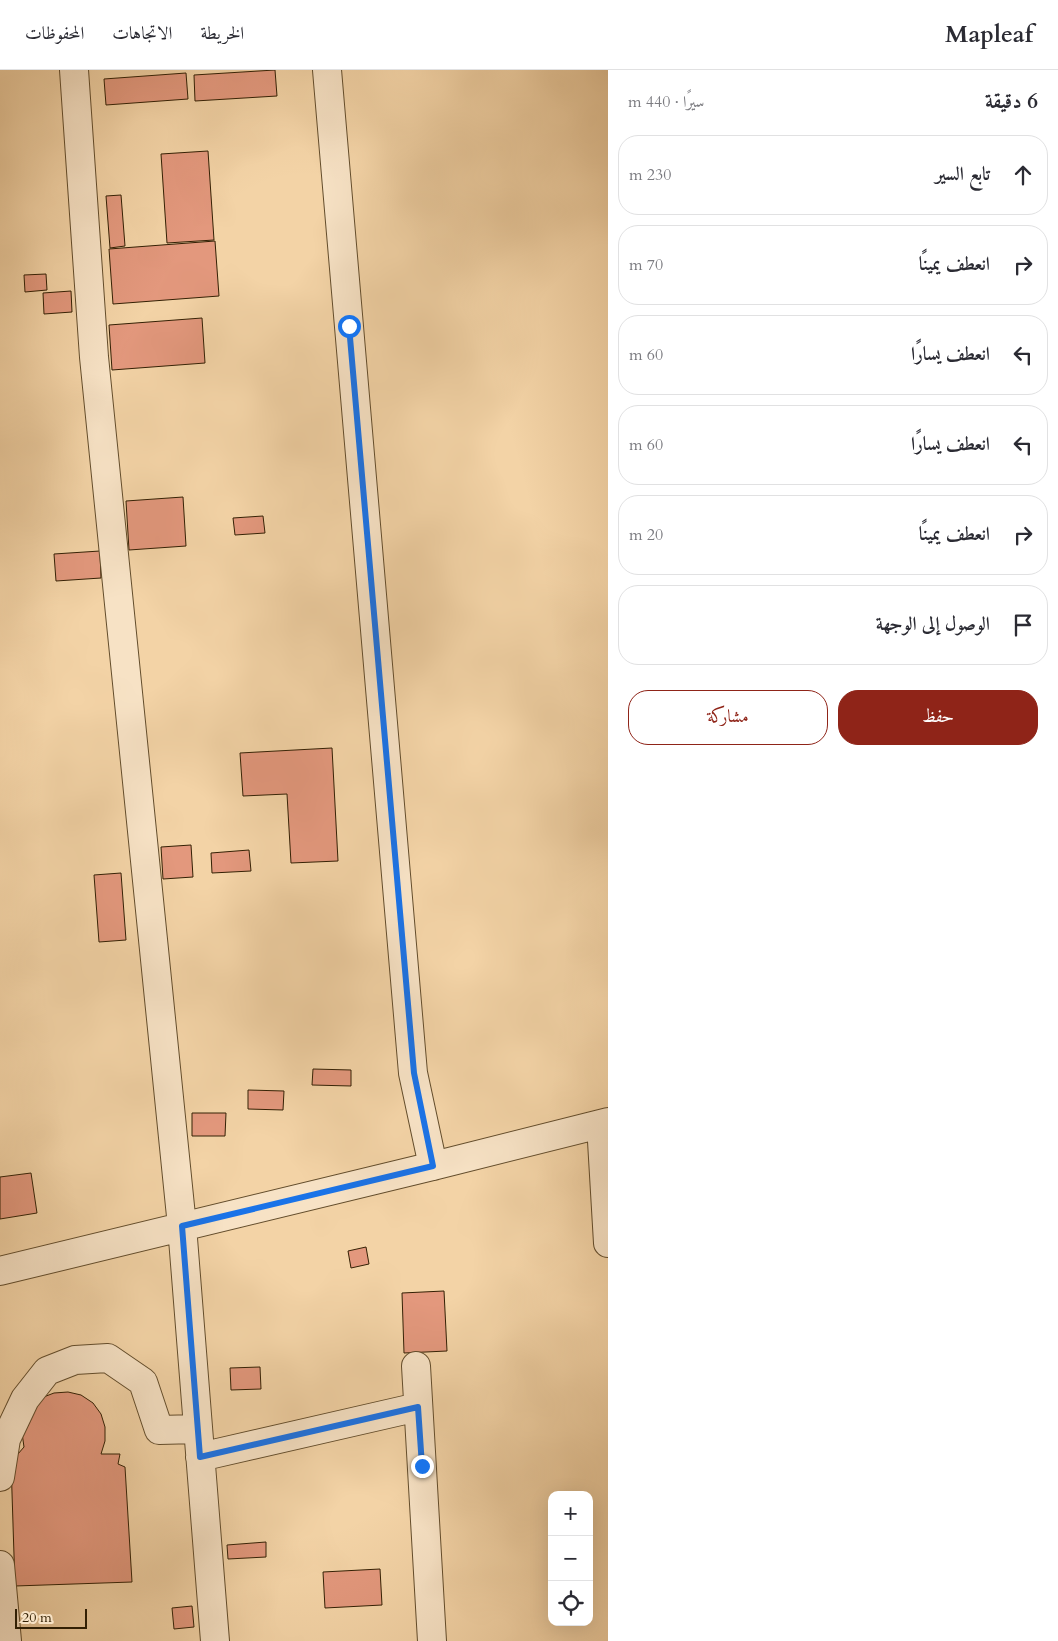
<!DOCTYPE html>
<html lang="ar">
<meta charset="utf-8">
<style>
body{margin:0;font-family:Cardo,Amiri,serif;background:#f2f2f3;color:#2b2b33;direction:rtl}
.controls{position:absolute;right:15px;bottom:15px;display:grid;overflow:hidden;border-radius:10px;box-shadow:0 5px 20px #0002}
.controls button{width:45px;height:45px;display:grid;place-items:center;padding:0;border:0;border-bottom:1px solid #e1e1e2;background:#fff;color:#2b2b33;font:25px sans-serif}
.scale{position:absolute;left:15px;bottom:12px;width:72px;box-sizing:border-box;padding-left:5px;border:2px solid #332004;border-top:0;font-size:14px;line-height:18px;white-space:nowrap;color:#332004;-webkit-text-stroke:4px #f7e2c5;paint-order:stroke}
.stop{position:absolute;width:15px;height:15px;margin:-11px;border:4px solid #1a73e8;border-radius:50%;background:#fff}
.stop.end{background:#1a73e8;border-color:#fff;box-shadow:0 1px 5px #0008}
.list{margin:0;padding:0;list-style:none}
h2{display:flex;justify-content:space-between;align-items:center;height:65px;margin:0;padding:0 20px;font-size:21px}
h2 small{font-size:16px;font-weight:400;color:#7c7c81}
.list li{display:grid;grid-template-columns:32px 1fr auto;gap:15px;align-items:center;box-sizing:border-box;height:80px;margin:0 10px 10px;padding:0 10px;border:1px solid #e1e1e2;border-radius:20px}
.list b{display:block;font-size:19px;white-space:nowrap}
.list em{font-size:16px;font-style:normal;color:#7c7c81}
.actions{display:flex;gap:10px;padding:15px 20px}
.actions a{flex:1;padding:11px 0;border:1px solid #8f2418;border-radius:20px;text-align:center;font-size:18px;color:#8f2418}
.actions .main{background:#8f2418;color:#fff}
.icon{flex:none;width:28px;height:28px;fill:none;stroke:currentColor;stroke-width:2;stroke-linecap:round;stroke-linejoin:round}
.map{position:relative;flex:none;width:608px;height:1571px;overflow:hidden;direction:ltr}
header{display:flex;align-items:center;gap:30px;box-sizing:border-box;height:70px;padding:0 25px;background:#fff;border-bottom:1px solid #e1e1e2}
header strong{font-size:24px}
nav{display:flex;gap:28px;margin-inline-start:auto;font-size:18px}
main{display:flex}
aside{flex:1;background:#fff}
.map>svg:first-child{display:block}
</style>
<header>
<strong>Mapleaf</strong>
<nav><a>الخريطة</a><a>الاتجاهات</a><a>المحفوظات</a></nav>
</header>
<main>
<aside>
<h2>6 دقيقة<small>سيرًا · 440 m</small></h2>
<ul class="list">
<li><svg class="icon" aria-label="ahead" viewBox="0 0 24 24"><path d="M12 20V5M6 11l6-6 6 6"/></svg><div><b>تابع السير</b></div><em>230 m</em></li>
<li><svg class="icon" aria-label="right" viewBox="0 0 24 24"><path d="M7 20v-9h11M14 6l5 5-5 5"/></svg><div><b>انعطف يمينًا</b></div><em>70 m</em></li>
<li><svg class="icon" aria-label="left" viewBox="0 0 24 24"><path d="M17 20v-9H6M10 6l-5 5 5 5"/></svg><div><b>انعطف يسارًا</b></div><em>60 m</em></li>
<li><svg class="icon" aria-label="left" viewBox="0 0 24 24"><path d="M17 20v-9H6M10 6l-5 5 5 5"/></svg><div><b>انعطف يسارًا</b></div><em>60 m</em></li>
<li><svg class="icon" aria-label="right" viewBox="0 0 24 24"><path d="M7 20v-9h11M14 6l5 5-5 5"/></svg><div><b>انعطف يمينًا</b></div><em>20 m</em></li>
<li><svg class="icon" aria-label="arrive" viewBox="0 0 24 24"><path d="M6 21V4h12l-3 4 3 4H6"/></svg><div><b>الوصول إلى الوجهة</b></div></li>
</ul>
<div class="actions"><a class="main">حفظ</a><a>مشاركة</a></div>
</aside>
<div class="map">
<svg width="608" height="1571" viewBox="0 0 608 1571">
<rect width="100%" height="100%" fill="#f3d3a6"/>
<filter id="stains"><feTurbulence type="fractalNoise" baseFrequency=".004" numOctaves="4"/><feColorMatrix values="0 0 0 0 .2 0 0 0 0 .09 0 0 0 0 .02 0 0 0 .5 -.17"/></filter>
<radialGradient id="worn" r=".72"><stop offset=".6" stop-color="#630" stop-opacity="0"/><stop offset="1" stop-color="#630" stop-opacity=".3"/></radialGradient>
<path fill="#e3987d" stroke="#332004" d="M275,0L277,26L195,31L194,5Z
M186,3L188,29L106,35L104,9Z
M208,81L214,170L167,173L161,84Z
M121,125L125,176L110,178L106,126Z
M215,171L219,226L113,234L109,179Z
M46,204L47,220L25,222L24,205Z
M71,221L72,242L44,244L43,223Z
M202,248L205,293L112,300L109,255Z
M183,427L186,476L129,480L126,431Z
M263,446L265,463L235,465L233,448Z
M100,481L101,508L56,511L54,484Z
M332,678L338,791L291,793L287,724L243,726L240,683Z
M191,775L193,807L163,809L161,777Z
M249,780L251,801L212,803L211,783Z
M121,803L126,870L99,872L94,805Z
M313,999L351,1000V1016L312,1015Z
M248,1020L284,1021L283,1040L248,1039Z
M192,1043H226L225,1066H192Z
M31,1103L37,1143L0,1149V1107Z
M366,1177L369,1194L351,1198L348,1181Z
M444,1221L447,1281L404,1283L402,1223Z
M260,1297L261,1319L231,1320L230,1298Z
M68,1322L81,1325L93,1333L101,1344L105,1357V1371L101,1384H120L118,1394L125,1397L132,1512L15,1516L11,1392L24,1377L22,1363L31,1337L41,1328L54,1323Z
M266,1472V1487L228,1489L227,1475Z
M380,1499L382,1535L325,1538L323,1502Z
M192,1536L194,1557L174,1559L172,1538Z"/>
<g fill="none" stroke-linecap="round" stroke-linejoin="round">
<defs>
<path id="minor" d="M74,0L94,287L182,1156L215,1571
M327,0L413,1003L433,1096
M601,1054L608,1173
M0,1201L433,1096L608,1052
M416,1296L432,1571
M200,1387L418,1337
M0,1407L6,1369L25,1329L47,1301L75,1290L108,1288L143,1312L159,1360L198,1359
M0,1495L7,1571"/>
</defs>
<use href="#minor" stroke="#634d2c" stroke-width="30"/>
<use href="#minor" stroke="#f7e2c5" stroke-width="28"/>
</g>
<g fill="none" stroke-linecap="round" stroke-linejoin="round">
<path stroke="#1a73e8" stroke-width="6" d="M349,256L414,1003L433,1096L182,1156L200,1387L418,1337L422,1396"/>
</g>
<rect width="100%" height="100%" filter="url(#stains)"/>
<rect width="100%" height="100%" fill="url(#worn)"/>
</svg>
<div class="controls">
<button>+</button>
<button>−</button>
<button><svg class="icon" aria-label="locate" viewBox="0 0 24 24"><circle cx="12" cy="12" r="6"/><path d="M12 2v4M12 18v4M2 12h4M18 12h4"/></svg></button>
</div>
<div class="scale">20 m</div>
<div class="stop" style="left:349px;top:256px"></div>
<div class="stop end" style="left:422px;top:1396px"></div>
</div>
</main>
